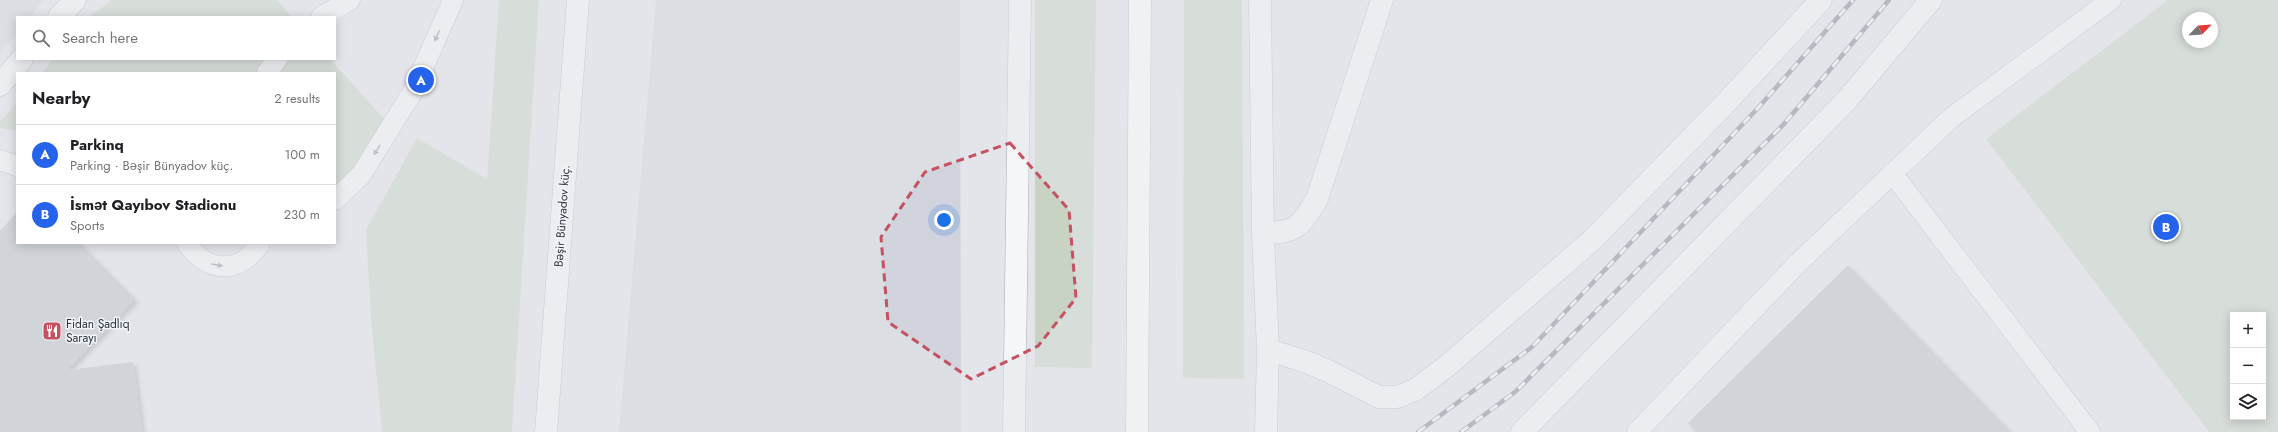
<!DOCTYPE html>
<meta charset="utf-8">
<style>
body{margin:0;font-family:Jost,sans-serif;background:#f2f2f2;color:#202124}
.controls{position:absolute;right:12px;bottom:12px;display:grid;overflow:hidden;border-radius:0px;box-shadow:0 2px 10px #0003}
.controls button{width:36px;height:36px;display:grid;place-items:center;padding:0;border:0;border-bottom:1px solid #e0e0e0;background:#fff;color:#202124;font:20px sans-serif}
.compass{position:absolute;left:2182px;top:12px;width:36px;height:36px;border-radius:50%;background:#fff;box-shadow:0 2px 10px #0003;rotate:65deg}
.you{position:absolute;left:944px;top:220px;width:14px;height:14px;margin:-10px;border:3px solid #fff;border-radius:50%;background:#1a73e8;box-shadow:0 0 0 6px #1a73e833}
.badge{display:grid;place-items:center;width:26px;height:26px;border-radius:50%;background:#2563eb;color:#fff;font-size:13px;font-weight:700}
.pin{position:absolute;translate:-50% -50%;border:2px solid #fff;box-shadow:0 1px 4px #0006}
.list{margin:0;padding:0;list-style:none}
h2{display:flex;justify-content:space-between;align-items:center;height:52px;margin:0;padding:0 16px;font-size:17px}
h2 small{font-size:13px;font-weight:400;color:#757577}
.list li{display:grid;grid-template-columns:26px 1fr auto;gap:12px;align-items:center;box-sizing:border-box;height:60px;padding:0 16px;border-top:1px solid #e0e0e0}
.list b{display:block;font-size:15px;white-space:nowrap}
.list p{margin:0;font-size:13px;white-space:nowrap;color:#757577}
.list em{font-size:13px;font-style:normal;color:#757577}
.icon{flex:none;width:22px;height:22px;fill:none;stroke:currentColor;stroke-width:2;stroke-linecap:round;stroke-linejoin:round}
.map{position:relative;flex:none;width:2278px;height:432px;overflow:hidden}
.search{position:absolute;background:#fff;box-shadow:0 2px 10px #0003;left:16px;top:16px;width:320px;height:44px;display:flex;align-items:center;gap:10px;box-sizing:border-box;padding:0 14px;border-radius:0px;color:#757577;font-size:15px}
.panel{position:absolute;background:#fff;box-shadow:0 2px 10px #0003;left:16px;top:72px;width:320px;height:172px;border-radius:0px}
.map>svg:first-child{display:block}
</style>
<div class="map">
<svg width="2278" height="432" viewBox="0 0 2278 432">
<defs>
<filter id="shadow"><feDropShadow dx="3.5" dy="3.5" stdDeviation="2" flood-color="#0004"/></filter>
</defs>
<rect width="100%" height="100%" fill="#e3e5ea"/>
<path fill="#d1d4dc" d="M0,0H44L30,17H17V33L0,53Z
M656,0H960L961,432H619Z"/>
<path fill="#c8d3c4" fill-rule="evenodd" d="M112,0H277L292,17H89Z
M499,0H539L512,432H382L371,318L366,230L417,138L487,179Z
M1035,0H1096L1092,368L1035,367Z
M1184,0H1242L1244,379L1183,378Z
M2168,0H2278V432H2209L1986,139ZM2188,18H2212V42H2188ZM2233,315H2263V417H2233Z
M53,59H330L385,120L338,192L335,187V73H42Z
M17,102V131L0,128V122Z"/>
<path fill="#babfc6" filter="url(#shadow)" d="M17,212V243H80L135,299L67,370L133,362L142,432H0V231Z
M1848,265L2011,432H1696L1688,423Z"/>
<g fill="none" stroke-linecap="round" stroke-linejoin="round">
<defs>
<path id="service" d="M321,17L350,0
M267,73L277,59
M0,160L17,166
M1892,173L2090,432
M335,200L361,175L413,91L453,0
M187,243C207,274 241,274 260,243
M1637,432L1797,264L1951,118L2111,0"/>
<path id="minor" d="M1260,0L1263,234L1268,350L1266,432
M59,17L75,0
M0,85L22,59
M1263,234C1297,231 1299,229 1317,199L1382,0
M1268,350L1304,361L1326,370L1379,397H1397L1415,390L1447,366L1591,241L1721,108L1821,0
M1014,432L1020,0
M1522,432L1846,101L1931,0"/>
<path id="tertiary" d="M546,432L578,0"/>
<path id="secondary" d="M1137,432L1140,0"/>
</defs>
<use href="#service" stroke="#a8acb4" stroke-width="21"/>
<use href="#minor" stroke="#a8acb4" stroke-width="23"/>
<use href="#tertiary" stroke="#a8acb4" stroke-width="23"/>
<use href="#secondary" stroke="#a8acb4" stroke-width="23"/>
<use href="#service" stroke="#f5f6f8" stroke-width="20"/>
<use href="#minor" stroke="#f5f6f8" stroke-width="22"/>
<use href="#tertiary" stroke="#f5f6f8" stroke-width="22"/>
<use href="#secondary" stroke="#fff" stroke-width="22"/>
<defs>
<path id="rail" d="M1418,432L1532,347L1758,108L1853,0
M1461,432L1515,392L1783,125L1889,0"/>
</defs>
<use href="#rail" stroke="#7d8593" stroke-width="4.5"/>
<use href="#rail" stroke="#f2f4f7" stroke-width="3" stroke-dasharray="9" stroke-linecap="butt"/>
</g>
<defs><path id="oneway-solid" d="M-6-.8H1V-3.2L6.5 0L1 3.2V.8H-6Z"/></defs>
<g fill="#90949c">
<use href="#oneway-solid" transform="translate(437 36) rotate(114)"/>
<use href="#oneway-solid" transform="translate(377 150) rotate(122)"/>
<use href="#oneway-solid" transform="translate(217 265) rotate(9)"/>
</g>
<path d="M0 0H2278V432H0ZM1010,143L1069,210L1076,298L1038,346L971,379L888,322L881,237L925,172Z" fill="#e3e5ea" fill-opacity=".55" fill-rule="evenodd"/>
<path fill="none" stroke="#c65160" stroke-width="3" stroke-dasharray="8 5" stroke-linejoin="round" d="M1010,143L1069,210L1076,298L1038,346L971,379L888,322L881,237L925,172Z"/>
<defs>
<symbol id="restaurant-square" viewBox="-11 -11 22 22"><rect x="-9" y="-9" width="18" height="18" rx="4" fill="#c65160" stroke="#f2f4f7"/><path d="M-5-6h1v4h1v-4h1v4h1v-4h1v5L-1.5 .5V6h-2V.5L-5-1ZM5-6V6H3V1.5H1.5Q1.5-4 5-6Z" fill="#fff"/></symbol>
</defs>
<g fill-rule="evenodd">
<use href="#restaurant-square" x="41" y="320" width="22" height="22"/>
</g>
<g text-anchor="middle" stroke-width="3" stroke-linejoin="round" paint-order="stroke">
<g font-size="12" fill="#2c3341" stroke="#f2f4f7">
<text transform="translate(562 216) rotate(-86)" y="4">Bəşir Bünyadov küç.</text>
</g>
<g font-size="12" fill="#2c3341" stroke="#f2f4f7" text-anchor="start">
<text x="66" y="328">Fidan Şadlıq<tspan x="66" dy="14">Sarayı</tspan></text>
</g>
</g>
</svg>
<div class="controls">
<button>+</button>
<button>−</button>
<button><svg class="icon" aria-label="layers" viewBox="0 0 24 24"><path d="M12 4l9 5-9 5-9-5zM3 14l9 5 9-5"/></svg></button>
</div>
<svg class="compass" viewBox="-18 -18 36 36"><path d="M0-13l5 13h-10z" fill="#e53935"/><path d="M0 13l5-13h-10z" fill="#757577"/></svg>
<div class="you"></div>
<div class="pin badge" style="left:421px;top:80px">A</div>
<div class="pin badge" style="left:2166px;top:227px">B</div>
<div class="search"><svg class="icon" aria-label="search" viewBox="0 0 24 24"><circle cx="10" cy="10" r="6"/><path d="M15 15l6 6"/></svg>Search here</div>
<section class="panel">
<h2>Nearby<small>2 results</small></h2>
<ul class="list">
<li><span class="badge">A</span><div><b>Parkinq</b><p>Parking · Bəşir Bünyadov küç.</p></div><em>100 m</em></li>
<li><span class="badge">B</span><div><b>İsmət Qayıbov Stadionu</b><p>Sports</p></div><em>230 m</em></li>
</ul>
</section>
</div>
